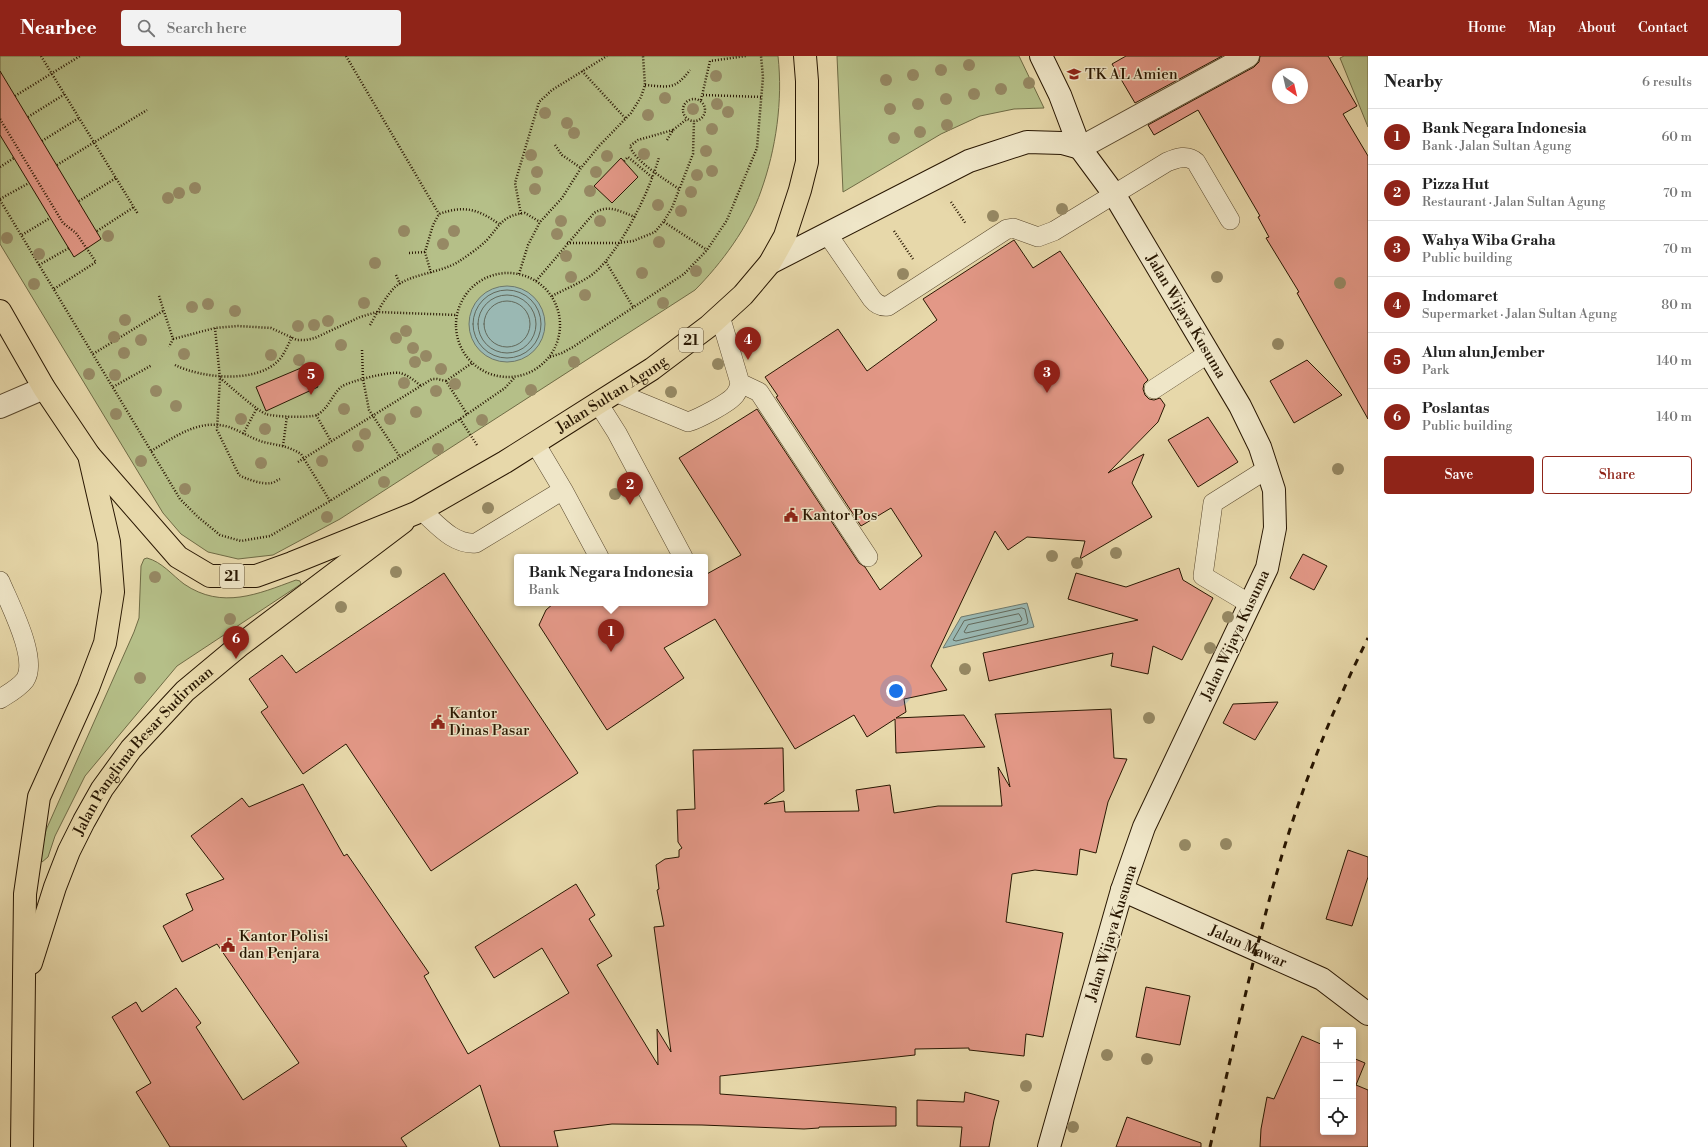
<!DOCTYPE html>
<meta charset="utf-8">
<style>
body{margin:0;font-family:"Libre Bodoni",serif;background:#f2f2f2;color:#222}
.controls{position:absolute;right:12px;bottom:12px;display:grid;overflow:hidden;border-radius:4px;box-shadow:0 2px 6px #0003}
.controls button{width:36px;height:36px;display:grid;place-items:center;padding:0;border:0;border-bottom:1px solid #e0e0e0;background:#fff;color:#222;font:20px sans-serif}
.compass{position:absolute;left:1272px;top:12px;width:36px;height:36px;border-radius:50%;background:#fff;box-shadow:0 2px 6px #0003;rotate:146deg}
.you{position:absolute;left:896px;top:635px;width:14px;height:14px;margin:-10px;border:3px solid #fff;border-radius:50%;background:#1a73e8;box-shadow:0 0 0 6px #1a73e833}
.badge{display:grid;place-items:center;width:26px;height:26px;border-radius:50%;background:#8f2418;color:#fff;font-size:13px;font-weight:700}
.pin{position:absolute;translate:-50% -33px;filter:drop-shadow(0 1px 2px #0008)}
.pin::after{content:'';position:absolute;top:21px;width:14px;height:12px;background:inherit;clip-path:polygon(0 0,100% 0,50% 100%)}
.popup{position:absolute;left:514px;top:498px;width:194px;height:52px;box-sizing:border-box;display:grid;place-content:center;border-radius:4px;background:#fff;filter:drop-shadow(0 1px 3px #0005);font-size:13px;white-space:nowrap;color:#767676}
.popup b{font-size:15px;color:#222}
.popup::after{content:'';position:absolute;left:50%;top:100%;margin-left:-8px;border:8px solid transparent;border-top-color:#fff}
.list{margin:0;padding:0;list-style:none}
h2{display:flex;justify-content:space-between;align-items:center;height:52px;margin:0;padding:0 16px;font-size:17px}
h2 small{font-size:13px;font-weight:400;color:#767676}
.list li{display:grid;grid-template-columns:26px 1fr auto;gap:12px;align-items:center;box-sizing:border-box;height:56px;padding:0 16px;border-top:1px solid #e0e0e0}
.list b{display:block;font-size:15px;white-space:nowrap}
.list p{margin:0;font-size:13px;white-space:nowrap;color:#767676}
.list em{font-size:13px;font-style:normal;color:#767676}
.actions{display:flex;gap:8px;padding:12px 16px}
.actions a{flex:1;padding:9px 0;border:1px solid #8f2418;border-radius:4px;text-align:center;font-size:14px;color:#8f2418}
.actions .main{background:#8f2418;color:#fff}
.icon{flex:none;width:22px;height:22px;fill:none;stroke:currentColor;stroke-width:2;stroke-linecap:round;stroke-linejoin:round}
.map{position:relative;flex:none;width:1368px;height:1091px;overflow:hidden}
header{display:flex;align-items:center;gap:24px;box-sizing:border-box;height:56px;padding:0 20px;background:#8f2418;color:#fff}
header strong{font-size:19px}
nav{display:flex;gap:22px;margin-inline-start:auto;font-size:14px}
.search{width:280px;height:36px;background:#f2f2f2;display:flex;align-items:center;gap:10px;box-sizing:border-box;padding:0 14px;border-radius:4px;color:#767676;font-size:15px}
main{display:flex}
aside{flex:1;background:#fff}
.map>svg:first-child{display:block}
</style>
<header>
<strong>Nearbee</strong>
<div class="search"><svg class="icon" aria-label="search" viewBox="0 0 24 24"><circle cx="10" cy="10" r="6"/><path d="M15 15l6 6"/></svg>Search here</div>
<nav><a>Home</a><a>Map</a><a>About</a><a>Contact</a></nav>
</header>
<main>
<div class="map">
<svg width="1368" height="1091" viewBox="0 0 1368 1091">
<rect width="100%" height="100%" fill="#e7d8aa"/>
<filter id="stains"><feTurbulence type="fractalNoise" baseFrequency=".005" numOctaves="4"/><feColorMatrix values="0 0 0 0 .2 0 0 0 0 .09 0 0 0 0 .02 0 0 0 .5 -.17"/></filter>
<radialGradient id="worn" r=".72"><stop offset=".6" stop-color="#630" stop-opacity="0"/><stop offset="1" stop-color="#630" stop-opacity=".3"/></radialGradient>
<path fill="#b5bf88" stroke="#6f6b45" d="M0,0H778C783,45 776,93 761,135C749,170 721,208 695,234L340,463L273,499L238,503L208,496L181,478L163,457L0,188Z
M837,0H1019L1044,52L1014,53L980,60L941,78L843,136Z
M1344,0H1368V71L1340,2Z
M147,502C162,506 172,519 184,528C222,554 258,538 296,524L300,525L301,528L177,610L85,720L55,780L48,801L42,806L40,801L46,774L134,576L139,562L141,510L144,503Z"/>
<path fill="#9ab8b3" stroke="#6d786c" d="M469 268a38 38 0 1 1 76 0a38 38 0 1 1-76 0Z
M1027,547L1034,571L943,592L961,561Z"/>
<g fill="none" stroke-linecap="round" stroke-linejoin="round">
<path stroke="#62685a" stroke-width="1" d="M473 268a34 34 0 1 1 68 0a34 34 0 1 1-68 0Z
M478 268a29 29 0 1 1 58 0a29 29 0 1 1-58 0Z
M484 268a23 23 0 1 1 46 0a23 23 0 1 1-46 0Z
M1022,552L1025,553L1028,566L1027,568L956,585L953,584L964,565Z
M1019,558L1022,563L1021,565L966,577L964,576L968,569Z"/>
</g>
<path fill="#e39887" stroke="#291702" fill-rule="evenodd" d="M1126,0H1222L1135,47L1112,8Z
M1260,0H1328L1357,50L1343,58L1368,100V363L1297,237L1299,236L1266,182L1269,181L1258,161L1260,160L1198,54L1154,79L1148,69L1254,11L1259,6ZM1278,18H1302V42H1278Z
M0,15L101,183L74,201L0,79Z
M621,102L638,121L612,147L594,130Z
M1014,184L1033,212L1060,195L1148,324L1144,328L1143,333L1145,339L1149,343L1154,344L1160,342L1165,349L1158,366L1108,417L1144,398L1132,427L1152,461L1080,503L1085,485L1027,481L1008,494L995,475L931,610L947,634L904,643L906,656L896,662L964,659L985,691L896,697L895,663L867,681L854,659L795,693L715,563L664,592L684,622L607,674L539,569L546,554L554,547H705V519L741,499L679,402L757,353L859,507L865,511L880,534L922,500L891,452L861,470L776,341L778,340L765,321L838,273L867,315L937,264L923,243Z
M1307,304L1342,339L1294,367L1270,325Z
M308,309L318,331L266,355L256,331Z
M1208,361L1238,406L1198,431L1168,384Z
M1303,498L1327,510L1314,534L1290,522Z
M1179,512L1183,524L1213,542L1182,604L1153,590L1148,618L1111,610L1113,597L989,625L983,597L1138,564L1068,543L1076,517L1126,531Z
M444,517L578,717L431,815L346,688L303,718L261,656L268,651L249,623L282,599L296,617Z
M1278,646L1255,684L1223,667L1233,648Z
M1111,653L1114,702L1127,703L1108,746L1096,797L1080,793L1077,819L1035,814L1012,818L1006,866L1063,877L1043,981L1026,978L1024,1000L969,994V992L915,993V999L720,1020V1038L896,1051V1070L819,1071V1072L804,1073L702,1069L612,1068L554,1075L558,1091H500L480,1029L401,1082L407,1091H170L136,1036L151,1027L112,961L136,946L142,956L176,932L201,967L196,971L243,1044L299,1007L217,888L182,906L163,870L193,854L186,838L224,823L191,780L242,742L249,751L303,728L344,800L347,798L429,917L424,920L468,998L569,937L542,892L494,922L475,891L576,828L595,859L589,863L612,900L597,909L658,1009L657,973L671,996L654,871L664,870L657,834L659,833L656,809L665,803L679,801V794L682,792L678,786L677,754L695,753L693,694L783,692L784,735L764,748L784,745L785,756L859,755L856,734L890,729L894,757L938,750H1002L998,711L1010,731L995,658Z
M1348,794L1368,801V821L1352,870L1326,863Z
M1146,931L1190,940L1180,989L1136,981Z
M1302,980L1323,989V1076H1353V1002L1365,1007L1356,1029L1368,1034V1091H1260L1261,1073L1267,1041L1274,1043Z
M965,1036L999,1045L994,1064L989,1091H960L962,1071L917,1070V1044L964,1046Z
M1127,1061L1201,1087V1091H1116Z"/>
<g fill="none" stroke-linecap="round" stroke-linejoin="round">
<defs>
<path id="lane" d="M828,179L872,243C876,248 881,251 888,250L1007,173L1013,172L1038,181L1054,175L1167,106C1177,102 1187,98 1196,106L1230,164
M740,327L759,336L868,501
M1154,333L1209,297
M615,336L688,366C698,363 729,347 735,339C738,335 739,332 740,327L720,260
M598,347L617,377L683,501
M535,387L563,434L599,501
M421,454C437,468 453,489 476,487L563,434
M0,525C9,547 39,603 25,624C19,632 8,638 0,643
M1250,548L1203,520L1213,447L1267,413"/>
<path id="street" d="M1080,92L1248,0
M0,351L44,332"/>
<g id="secondary">
<path id="s1" d="M1041,0L1060,39L1080,92L1114,138L1240,350L1260,391L1274,434L1275,472L1267,512L1144,771L1122,834L1049,1091"/>
<path d="M770,207L969,105L1027,86L1062,87L1080,92"/>
<path id="s2" d="M1122,834L1322,923L1368,958"/>
</g>
<g id="primary">
<path id="s3" d="M31,907L55,831L69,795L84,765L102,733L131,693L185,635L239,590L403,466"/>
<path d="M22,1091L25,838L39,741L88,632L105,587L113,536L109,486L89,399"/>
</g>
<g id="highway">
<path id="s4" d="M0,255L44,332L89,399L178,501L210,520H256L292,507L416,457L505,406L652,313L709,270L743,239L770,207L785,180L800,134L807,106V25L805,0"/>
</g>
</defs>
<use href="#lane" stroke="#58472c" stroke-width="20"/>
<use href="#street" stroke="#58472c" stroke-width="24"/>
<use href="#secondary" stroke="#291702" stroke-width="24"/>
<use href="#primary" stroke="#291702" stroke-width="24"/>
<use href="#highway" stroke="#291702" stroke-width="24"/>
<path stroke="#291702" stroke-width="2.5" stroke-dasharray="1 2" stroke-linecap="butt" d="M41,0L138,158
M346,0L439,158
M582,15L626,63
M645,29C669,31 675,34 690,14
M703,39L762,41
M15,40L80,0
M683 54a11 11 0 1 1 22 0a11 11 0 1 1-22 0Z
M701,44L710,5L746,0
M28,61L65,38
M0,63L63,167L76,177L96,206L54,233
M673,74L638,84L630,90C634,105 666,124 679,133
M667,84L673,74L687,63
M42,85L79,62
M555,89L562,99L581,112
M624,105L628,101L653,122
M57,109L147,54
M0,111L14,102
M0,143L29,127
M0,144L180,443L198,461L220,479L241,485L270,480L330,445L460,363L505,332L515,321
M79,145L116,122
M951,146L966,168
M521,158L515,127L539,46L552,34L607,0
M664,166L707,194
M97,175L134,151
M894,175L913,203
M22,179L50,162
M567,187H618L633,185L655,176L664,165L672,152L693,98L694,65
M409,197L425,196
M606,206L633,251
M39,209L69,192
M431,217L425,196L433,169L439,158C464,149 478,153 499,168
M456 269a52 52 0 1 1 104 0a52 52 0 1 1-104 0Z
M519,218L528,189L540,166L562,142L581,112L599,90L631,57L641,41L645,29L643,0
M396,219L400,228
M536,225L594,157C609,148 619,155 635,161
M159,240L173,283L169,291
M552,240C565,233 581,227 593,218C620,196 650,135 659,101
M370,269C377,257 385,241 395,231C410,218 440,217 458,206C467,200 479,192 487,184C500,169 503,159 525,157L540,166
M215,272L220,322L217,374L239,419C246,423 263,429 271,427C274,427 277,424 280,423
M173,283L215,272L238,270L271,272L297,284H306L315,282L360,261L377,256L457,259
M362,294L363,323L369,354L400,401
M93,298L163,255
M550,301L562,297L573,291L684,218L707,194L727,164L757,92L763,21L761,0
M175,309C201,322 255,328 278,305C284,299 288,289 292,281
M220,322C230,330 256,354 266,358C274,361 310,362 317,359C328,353 332,339 341,331C349,325 391,315 400,317C408,319 415,325 421,330
M446,325L472,307
M113,331L152,309
M316,359L331,385
M460,363L477,389
M243,378L257,352
M283,390L287,360
M151,395C175,381 199,362 229,371C240,375 251,382 263,386C276,389 289,390 301,398L330,445
M298,406L432,323H437L446,325L467,358"/>
<use href="#lane" stroke="#efe6c8" stroke-width="19"/>
<use href="#street" stroke="#efe6c8" stroke-width="22"/>
<use href="#secondary" stroke="#efe6c8" stroke-width="22"/>
<use href="#primary" stroke="#e7d8aa" stroke-width="22"/>
<use href="#highway" stroke="#e7d8aa" stroke-width="22"/>
<path stroke="#291702" stroke-width="3" stroke-dasharray="7 7" stroke-linecap="butt" d="M1210,1091C1234,990 1255,888 1285,789C1307,718 1335,648 1368,582"/>
</g>
<g fill="#968964">
<circle cx="969" cy="9" r="6"/>
<circle cx="941" cy="14" r="6"/>
<circle cx="913" cy="19" r="6"/>
<circle cx="716" cy="20" r="6"/>
<circle cx="886" cy="24" r="6"/>
<circle cx="1029" cy="27" r="6"/>
<circle cx="1001" cy="33" r="6"/>
<circle cx="974" cy="38" r="6"/>
<circle cx="665" cy="42" r="6"/>
<circle cx="946" cy="43" r="6"/>
<circle cx="717" cy="48" r="6"/>
<circle cx="918" cy="48" r="6"/>
<circle cx="693" cy="53" r="6"/>
<circle cx="890" cy="53" r="6"/>
<circle cx="728" cy="56" r="6"/>
<circle cx="545" cy="57" r="6"/>
<circle cx="648" cy="59" r="6"/>
<circle cx="567" cy="67" r="6"/>
<circle cx="947" cy="69" r="6"/>
<circle cx="712" cy="73" r="6"/>
<circle cx="920" cy="76" r="6"/>
<circle cx="574" cy="77" r="6"/>
<circle cx="894" cy="82" r="6"/>
<circle cx="706" cy="95" r="6"/>
<circle cx="644" cy="98" r="6"/>
<circle cx="531" cy="99" r="6"/>
<circle cx="607" cy="100" r="6"/>
<circle cx="712" cy="115" r="6"/>
<circle cx="537" cy="116" r="6"/>
<circle cx="596" cy="116" r="6"/>
<circle cx="697" cy="119" r="6"/>
<circle cx="195" cy="132" r="6"/>
<circle cx="535" cy="133" r="6"/>
<circle cx="590" cy="135" r="6"/>
<circle cx="691" cy="136" r="6"/>
<circle cx="179" cy="137" r="6"/>
<circle cx="168" cy="142" r="6"/>
<circle cx="658" cy="149" r="6"/>
<circle cx="1062" cy="153" r="6"/>
<circle cx="681" cy="155" r="6"/>
<circle cx="993" cy="160" r="6"/>
<circle cx="561" cy="165" r="6"/>
<circle cx="600" cy="165" r="6"/>
<circle cx="404" cy="175" r="6"/>
<circle cx="454" cy="175" r="6"/>
<circle cx="557" cy="178" r="6"/>
<circle cx="108" cy="180" r="6"/>
<circle cx="7" cy="182" r="6"/>
<circle cx="659" cy="186" r="6"/>
<circle cx="443" cy="188" r="6"/>
<circle cx="39" cy="198" r="6"/>
<circle cx="566" cy="200" r="6"/>
<circle cx="375" cy="207" r="6"/>
<circle cx="696" cy="215" r="6"/>
<circle cx="642" cy="217" r="6"/>
<circle cx="903" cy="218" r="6"/>
<circle cx="571" cy="221" r="6"/>
<circle cx="1217" cy="221" r="6"/>
<circle cx="1340" cy="227" r="6"/>
<circle cx="34" cy="228" r="6"/>
<circle cx="585" cy="239" r="6"/>
<circle cx="364" cy="247" r="6"/>
<circle cx="663" cy="247" r="6"/>
<circle cx="208" cy="248" r="6"/>
<circle cx="192" cy="251" r="6"/>
<circle cx="235" cy="255" r="6"/>
<circle cx="125" cy="264" r="6"/>
<circle cx="328" cy="265" r="6"/>
<circle cx="314" cy="269" r="6"/>
<circle cx="298" cy="270" r="6"/>
<circle cx="406" cy="275" r="6"/>
<circle cx="114" cy="281" r="6"/>
<circle cx="396" cy="282" r="6"/>
<circle cx="141" cy="284" r="6"/>
<circle cx="1278" cy="288" r="6"/>
<circle cx="341" cy="289" r="6"/>
<circle cx="413" cy="292" r="6"/>
<circle cx="124" cy="297" r="6"/>
<circle cx="184" cy="298" r="6"/>
<circle cx="271" cy="299" r="6"/>
<circle cx="426" cy="300" r="6"/>
<circle cx="299" cy="304" r="6"/>
<circle cx="415" cy="306" r="6"/>
<circle cx="574" cy="306" r="6"/>
<circle cx="718" cy="308" r="6"/>
<circle cx="441" cy="313" r="6"/>
<circle cx="89" cy="318" r="6"/>
<circle cx="115" cy="319" r="6"/>
<circle cx="404" cy="327" r="6"/>
<circle cx="455" cy="328" r="6"/>
<circle cx="531" cy="334" r="6"/>
<circle cx="156" cy="335" r="6"/>
<circle cx="436" cy="335" r="6"/>
<circle cx="671" cy="336" r="6"/>
<circle cx="176" cy="350" r="6"/>
<circle cx="344" cy="353" r="6"/>
<circle cx="416" cy="356" r="6"/>
<circle cx="116" cy="358" r="6"/>
<circle cx="241" cy="363" r="6"/>
<circle cx="390" cy="363" r="6"/>
<circle cx="482" cy="364" r="6"/>
<circle cx="265" cy="373" r="6"/>
<circle cx="365" cy="378" r="6"/>
<circle cx="358" cy="390" r="6"/>
<circle cx="438" cy="393" r="6"/>
<circle cx="141" cy="405" r="6"/>
<circle cx="322" cy="405" r="6"/>
<circle cx="261" cy="407" r="6"/>
<circle cx="1338" cy="413" r="6"/>
<circle cx="384" cy="426" r="6"/>
<circle cx="185" cy="433" r="6"/>
<circle cx="615" cy="438" r="6"/>
<circle cx="488" cy="452" r="6"/>
<circle cx="327" cy="461" r="6"/>
<circle cx="1116" cy="497" r="6"/>
<circle cx="1052" cy="500" r="6"/>
<circle cx="1077" cy="507" r="6"/>
<circle cx="396" cy="516" r="6"/>
<circle cx="155" cy="521" r="6"/>
<circle cx="341" cy="551" r="6"/>
<circle cx="1228" cy="561" r="6"/>
<circle cx="230" cy="563" r="6"/>
<circle cx="1210" cy="592" r="6"/>
<circle cx="965" cy="613" r="6"/>
<circle cx="140" cy="622" r="6"/>
<circle cx="1149" cy="662" r="6"/>
<circle cx="1226" cy="788" r="6"/>
<circle cx="1185" cy="789" r="6"/>
<circle cx="1107" cy="999" r="6"/>
<circle cx="1147" cy="1003" r="6"/>
<circle cx="1026" cy="1030" r="6"/>
<circle cx="1073" cy="1071" r="6"/>
</g>
<defs>
<symbol id="school-bare" viewBox="-9 -9 18 18"><path d="M0-5L7-2L0 1L-7-2ZM-4 1L0 2.5L4 1V4Q0 6-4 4Z" fill="#8f2418" stroke="#efe6c8" stroke-width="2.5" paint-order="stroke"/></symbol>
<symbol id="civic-bare" viewBox="-9 -9 18 18"><path d="M-.6-6.5H3V-4.5H.6V-3L4-1V1h2V6H-6V1h2V-1L-.6-3ZM-1.2 2.5V6h2.4V2.5Z" fill="#8f2418" stroke="#efe6c8" stroke-width="2.5" paint-order="stroke"/></symbol>
</defs>
<g fill-rule="evenodd">
<use href="#school-bare" x="1064" y="8" width="20" height="20"/>
<use href="#civic-bare" x="781" y="449" width="20" height="20"/>
<use href="#civic-bare" x="428" y="656" width="20" height="20"/>
<use href="#civic-bare" x="218" y="879" width="20" height="20"/>
</g>
<g text-anchor="middle" stroke-width="3" stroke-linejoin="round" paint-order="stroke">
<g fill="#efe6c8" stroke="#64553d" stroke-width="1">
<rect x="679" y="272" width="24" height="24" rx="3"/>
<rect x="220" y="508" width="24" height="24" rx="3"/>
</g>
<g font-size="14" font-weight="bold" fill="#291702">
<text x="691" y="289">21</text>
<text x="232" y="525">21</text>
</g>
<g font-size="15" fill="#291702" stroke="#efe6c8" text-anchor="start">
<text x="1085" y="23">TK AL Amien</text>
<text x="802" y="464">Kantor Pos</text>
<text x="449" y="662">Kantor<tspan x="449" dy="17">Dinas Pasar</tspan></text>
<text x="239" y="885">Kantor Polisi<tspan x="239" dy="17">dan Penjara</tspan></text>
</g>
<g font-size="15" fill="#291702" stroke="#efe6c8">
<text dy="5" stroke="none"><textPath href="#s1" startOffset="299">Jalan Wijaya Kusuma</textPath></text>
<text dy="5" stroke="none"><textPath href="#s4" startOffset="789">Jalan Sultan Agung</textPath></text>
<text transform="translate(1235 579) rotate(-65)" y="5">Jalan Wijaya Kusuma</text>
<text dy="5" stroke="none"><textPath href="#s3" startOffset="244">Jalan Panglima Besar Sudirman</textPath></text>
<text transform="translate(1111 877) rotate(-73)" y="5">Jalan Wijaya Kusuma</text>
<text dy="5" stroke="none"><textPath href="#s2" startOffset="138">Jalan Mawar</textPath></text>
</g>
</g>
<rect width="100%" height="100%" filter="url(#stains)"/>
<rect width="100%" height="100%" fill="url(#worn)"/>
</svg>
<div class="controls">
<button>+</button>
<button>−</button>
<button><svg class="icon" aria-label="locate" viewBox="0 0 24 24"><circle cx="12" cy="12" r="6"/><path d="M12 2v4M12 18v4M2 12h4M18 12h4"/></svg></button>
</div>
<svg class="compass" viewBox="-18 -18 36 36"><path d="M0-13l5 13h-10z" fill="#e53935"/><path d="M0 13l5-13h-10z" fill="#767676"/></svg>
<div class="you"></div>
<div class="pin badge" style="left:611px;top:596px">1</div>
<div class="popup"><b>Bank Negara Indonesia</b>Bank</div>
<div class="pin badge" style="left:630px;top:449px">2</div>
<div class="pin badge" style="left:1047px;top:337px">3</div>
<div class="pin badge" style="left:748px;top:304px">4</div>
<div class="pin badge" style="left:311px;top:339px">5</div>
<div class="pin badge" style="left:236px;top:603px">6</div>
</div>
<aside>
<h2>Nearby<small>6 results</small></h2>
<ul class="list">
<li><span class="badge">1</span><div><b>Bank Negara Indonesia</b><p>Bank · Jalan Sultan Agung</p></div><em>60 m</em></li>
<li><span class="badge">2</span><div><b>Pizza Hut</b><p>Restaurant · Jalan Sultan Agung</p></div><em>70 m</em></li>
<li><span class="badge">3</span><div><b>Wahya Wiba Graha</b><p>Public building</p></div><em>70 m</em></li>
<li><span class="badge">4</span><div><b>Indomaret</b><p>Supermarket · Jalan Sultan Agung</p></div><em>80 m</em></li>
<li><span class="badge">5</span><div><b>Alun alun Jember</b><p>Park</p></div><em>140 m</em></li>
<li><span class="badge">6</span><div><b>Poslantas</b><p>Public building</p></div><em>140 m</em></li>
</ul>
<div class="actions"><a class="main">Save</a><a>Share</a></div>
</aside>
</main>
